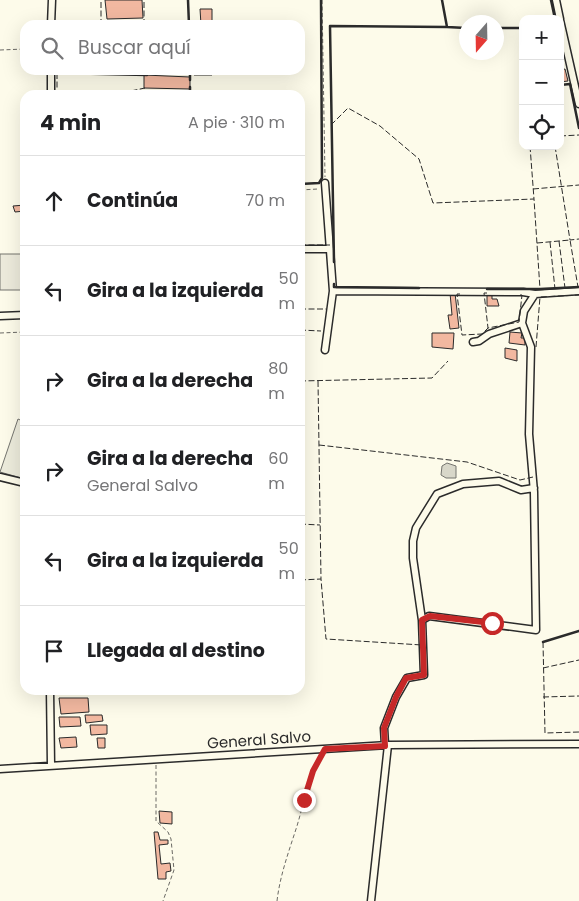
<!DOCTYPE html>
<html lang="es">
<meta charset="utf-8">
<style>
body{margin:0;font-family:Poppins,sans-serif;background:#f6f6f6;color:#202124}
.controls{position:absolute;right:15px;top:15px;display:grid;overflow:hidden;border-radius:10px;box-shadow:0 5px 20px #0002}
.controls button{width:45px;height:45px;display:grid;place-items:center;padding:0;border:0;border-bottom:1px solid #e0e0e0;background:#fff;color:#202124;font:25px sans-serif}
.compass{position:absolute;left:459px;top:15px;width:45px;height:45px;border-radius:50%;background:#fff;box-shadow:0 5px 20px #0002;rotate:200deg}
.stop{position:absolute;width:15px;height:15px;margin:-11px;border:4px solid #c62828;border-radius:50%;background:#fff}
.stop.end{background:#c62828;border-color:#fff;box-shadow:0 1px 5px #0008}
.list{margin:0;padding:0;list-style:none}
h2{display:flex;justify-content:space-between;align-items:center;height:65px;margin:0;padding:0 20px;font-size:21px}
h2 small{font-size:16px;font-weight:400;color:#757577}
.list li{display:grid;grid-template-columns:32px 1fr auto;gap:15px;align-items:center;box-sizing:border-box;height:90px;padding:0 20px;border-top:1px solid #e0e0e0}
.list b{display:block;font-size:19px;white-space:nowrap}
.list p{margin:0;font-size:16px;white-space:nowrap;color:#757577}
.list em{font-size:16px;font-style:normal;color:#757577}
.icon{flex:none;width:28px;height:28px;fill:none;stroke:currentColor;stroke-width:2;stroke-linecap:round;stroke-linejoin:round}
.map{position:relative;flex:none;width:579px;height:901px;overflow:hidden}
.search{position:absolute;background:#fff;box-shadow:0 5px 20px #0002;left:20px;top:20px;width:285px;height:55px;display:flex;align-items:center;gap:12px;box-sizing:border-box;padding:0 18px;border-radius:15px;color:#757577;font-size:19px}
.panel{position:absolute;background:#fff;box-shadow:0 5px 20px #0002;left:20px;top:90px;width:285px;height:605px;border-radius:15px}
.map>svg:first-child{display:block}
</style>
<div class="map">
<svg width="579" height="901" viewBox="0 0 579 901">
<rect width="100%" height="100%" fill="#fdfbea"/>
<path fill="#ecebdb" stroke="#74746e" d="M18,419L25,422V479L0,472Z"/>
<path fill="#eceadb" stroke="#74746e" d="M0,254H25V290H0Z"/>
<path fill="#d8d7c9" stroke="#74746e" d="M447,463L456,466V478H446L441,475L442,466Z"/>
<path fill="#f2b8a0" stroke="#2b2b2b" d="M105,0H142L143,18L107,19Z
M200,9H212V25H201Z
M565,69L568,81L560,82V70Z
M166,70H188V74L166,73Z
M194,70H212V75H194Z
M144,75L190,77V89L144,88Z
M25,205V211L15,212L13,206Z
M450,293H455L459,328L450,329L448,315H452Z
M487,295H492V299H497L499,306H487Z
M510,332L522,333L521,338H525V345L509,343Z
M432,333H454L453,349L432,347Z
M505,348L517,350V361L505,358Z
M60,690H70V693H60Z
M59,698H88L89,712L61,714Z
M85,715H102L103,721L86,723Z
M59,717H80L81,726L60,727Z
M90,725H107V734L91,735Z
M76,737L77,747L61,748L59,738Z
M97,738H105V748H98Z
M159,811L172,812V824L160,823Z
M154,832H158L160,840H168V844L159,845L161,864L170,863L171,871L166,872V879H158Z"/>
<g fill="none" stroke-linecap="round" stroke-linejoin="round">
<defs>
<path id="minor" d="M556,0L560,19
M560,20L579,104
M51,25L52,0
M51,70V95
M325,183L333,291
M300,249H330
M0,316L25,315
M473,342L479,341L489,334L522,323L524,311L535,294L579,291
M325,350L333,291L523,292L535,294
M0,477L25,483
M422,620L413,558V541L416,528L437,494L463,484L499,481L521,490L534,488
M50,690L51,765
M385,745L384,728L396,697L407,678L424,675L422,620L429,616L536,630L534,492L529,434L531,347L522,323
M0,769L388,745L579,744
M371,901L388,745"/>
</defs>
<use href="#minor" stroke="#2b2b2b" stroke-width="9"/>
<path stroke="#6a6964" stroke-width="1" stroke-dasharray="4 2.5" stroke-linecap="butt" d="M322,0L325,177
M0,50L25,49
M300,190L318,189
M0,333L25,332
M156,765V821L168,832L171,839L174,870L163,901
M277,901C280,875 289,851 297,826C304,802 309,778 321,756"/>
<use href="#minor" stroke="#fdfbea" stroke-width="6"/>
<path stroke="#2b2b2b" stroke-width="1" stroke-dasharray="6 2.5" stroke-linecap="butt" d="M101,25V0
M144,25V0
M57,73V95
M101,74V70
M144,75V70
M126,95V92L145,88
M331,125L348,108L380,126L419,159L433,203L534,199L540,289
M560,136L579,135
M530,146L534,199
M555,146L570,240L579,239
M533,189L579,185
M559,241L565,288
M550,242L555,289
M537,243L570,240L578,287
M300,245H330
M487,293H484L488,328
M460,294H457L462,335L482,334L488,328L519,322L522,295H519
M300,309H326
M300,330L321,331
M536,347L540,297L579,295
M300,381L432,378L448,361
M318,381L321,579
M319,445L467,462L520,480L533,477
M300,524L320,525
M300,580L321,579L326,639L422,645
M543,642L545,733L579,732
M543,668L579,660
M543,697L579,696"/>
<path stroke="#2b2b2b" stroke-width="2.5" d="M188,0L189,25
M442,0L447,27L466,28
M551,0L555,19
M496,28H523
M190,70V80
M57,73L147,75
M560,85L570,84L579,128
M190,87V95
M300,184L319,183L322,178L321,0
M334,262L330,26L447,27
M334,284V287L419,288
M487,289H540L579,287
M543,642L579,631"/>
</g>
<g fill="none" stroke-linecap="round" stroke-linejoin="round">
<path stroke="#c62828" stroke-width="6" d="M304,800L313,771L325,749L385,746L384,728L396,697L406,678L424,675L422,620L430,616L492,623"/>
</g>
<g text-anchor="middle" stroke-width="4" stroke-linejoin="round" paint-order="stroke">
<g font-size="15" fill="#2b2b2b" stroke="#fdfbea">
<text transform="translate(259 740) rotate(-4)" y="5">General Salvo</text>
</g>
</g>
</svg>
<div class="controls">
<button>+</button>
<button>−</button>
<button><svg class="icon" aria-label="locate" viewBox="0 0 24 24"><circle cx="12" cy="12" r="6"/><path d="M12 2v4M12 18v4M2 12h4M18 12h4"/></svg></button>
</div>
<svg class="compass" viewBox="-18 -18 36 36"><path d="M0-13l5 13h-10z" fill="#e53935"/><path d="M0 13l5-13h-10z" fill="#757577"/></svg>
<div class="stop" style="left:492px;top:623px"></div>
<div class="stop end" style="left:304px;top:800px"></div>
<div class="search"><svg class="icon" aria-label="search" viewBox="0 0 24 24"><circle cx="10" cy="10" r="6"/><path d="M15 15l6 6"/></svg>Buscar aquí</div>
<section class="panel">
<h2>4 min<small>A pie · 310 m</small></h2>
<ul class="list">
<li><svg class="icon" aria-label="ahead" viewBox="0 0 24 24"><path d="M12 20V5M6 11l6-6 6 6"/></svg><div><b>Continúa</b></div><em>70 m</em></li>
<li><svg class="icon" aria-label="left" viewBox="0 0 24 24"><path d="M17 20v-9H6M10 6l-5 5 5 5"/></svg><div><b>Gira a la izquierda</b></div><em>50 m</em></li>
<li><svg class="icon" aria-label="right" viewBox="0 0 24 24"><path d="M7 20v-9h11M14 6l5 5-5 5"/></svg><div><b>Gira a la derecha</b></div><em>80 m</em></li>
<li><svg class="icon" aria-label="right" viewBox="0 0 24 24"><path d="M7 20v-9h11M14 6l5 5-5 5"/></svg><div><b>Gira a la derecha</b><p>General Salvo</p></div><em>60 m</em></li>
<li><svg class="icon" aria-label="left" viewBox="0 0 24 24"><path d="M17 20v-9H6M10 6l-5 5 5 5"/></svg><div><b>Gira a la izquierda</b></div><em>50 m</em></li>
<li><svg class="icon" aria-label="arrive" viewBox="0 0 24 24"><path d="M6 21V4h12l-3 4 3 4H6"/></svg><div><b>Llegada al destino</b></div></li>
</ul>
</section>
</div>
